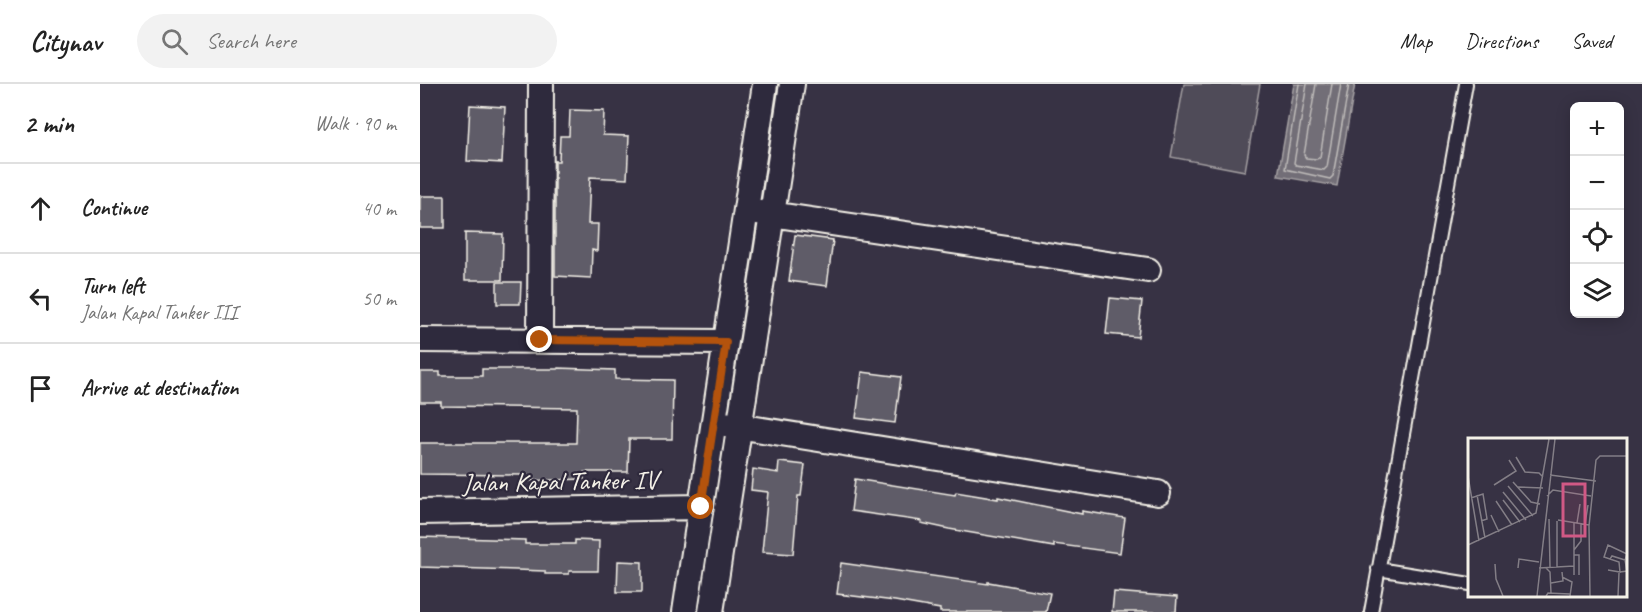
<!DOCTYPE html>
<meta charset="utf-8">
<style>
body{margin:0;font-family:Caveat,sans-serif;background:#f2f2f2;color:#222}
.controls{position:absolute;right:18px;top:18px;display:grid;overflow:hidden;border-radius:9px;box-shadow:0 3px 15px #0003}
.controls button{width:54px;height:54px;display:grid;place-items:center;padding:0;border:0;border-bottom:2px solid #e0e0e0;background:#fff;color:#222;font:30px sans-serif}
.stop{position:absolute;width:18px;height:18px;margin:-14px;border:4px solid #b45309;border-radius:50%;background:#fff}
.stop.end{background:#b45309;border-color:#fff;box-shadow:0 2px 6px #0008}
.list{margin:0;padding:0;list-style:none}
h2{display:flex;justify-content:space-between;align-items:center;height:78px;margin:0;padding:0 24px;font-size:26px}
h2 small{font-size:20px;font-weight:400;color:#767676}
.list li{display:grid;grid-template-columns:39px 1fr auto;gap:18px;align-items:center;box-sizing:border-box;height:90px;padding:0 24px;border-top:2px solid #e0e0e0}
.list b{display:block;font-size:22px;white-space:nowrap}
.list p{margin:0;font-size:20px;white-space:nowrap;color:#767676}
.list em{font-size:20px;font-style:normal;color:#767676}
.icon{flex:none;width:33px;height:33px;fill:none;stroke:currentColor;stroke-width:2;stroke-linecap:round;stroke-linejoin:round}
.map{position:relative;flex:none;width:1222px;height:528px;overflow:hidden}
header{display:flex;align-items:center;gap:36px;box-sizing:border-box;height:84px;padding:0 30px;background:#fff;border-bottom:2px solid #e0e0e0}
header strong{font-size:28px}
nav{display:flex;gap:33px;margin-inline-start:auto;font-size:21px}
.search{width:420px;height:54px;background:#f2f2f2;display:flex;align-items:center;gap:15px;box-sizing:border-box;padding:0 21px;border-radius:33px;color:#767676;font-size:22px}
main{display:flex}
aside{flex:1;background:#fff}
.map>svg:first-child{display:block}
</style>
<header>
<strong>Citynav</strong>
<div class="search"><svg class="icon" aria-label="search" viewBox="0 0 24 24"><circle cx="10" cy="10" r="6"/><path d="M15 15l6 6"/></svg>Search here</div>
<nav><a>Map</a><a>Directions</a><a>Saved</a></nav>
</header>
<main>
<aside>
<h2>2 min<small>Walk · 90 m</small></h2>
<ul class="list">
<li><svg class="icon" aria-label="ahead" viewBox="0 0 24 24"><path d="M12 20V5M6 11l6-6 6 6"/></svg><div><b>Continue</b></div><em>40 m</em></li>
<li><svg class="icon" aria-label="left" viewBox="0 0 24 24"><path d="M17 20v-9H6M10 6l-5 5 5 5"/></svg><div><b>Turn left</b><p>Jalan Kapal Tanker III</p></div><em>50 m</em></li>
<li><svg class="icon" aria-label="arrive" viewBox="0 0 24 24"><path d="M6 21V4h12l-3 4 3 4H6"/></svg><div><b>Arrive at destination</b></div></li>
</ul>
</aside>
<div class="map">
<svg width="1222" height="528" viewBox="0 0 1222 528">
<rect width="100%" height="100%" fill="#373244"/>
<filter id="ink" filterUnits="userSpaceOnUse"><feTurbulence type="fractalNoise" baseFrequency=".0167" numOctaves="2"/><feDisplacementMap in="SourceGraphic" scale="12" xChannelSelector="R" yChannelSelector="G"/><feConvolveMatrix kernelMatrix="1 2 1 2 8 2 1 2 1" color-interpolation-filters="sRGB"/></filter>
<g filter="url(#ink)">
<path fill="#504b59" stroke="#a29ea0" stroke-width="1.5" d="M764,0H840L825,87L751,73Z"/>
<path fill="#726e77" stroke="#a6a2a4" stroke-width="1.5" d="M874,0H935L917,102L858,92Z"/>
<g fill="none" stroke-linecap="round" stroke-linejoin="round">
<path stroke="#c0bdbb" stroke-width="1.5" d="M879,0L865,85L910,95L913,92L929,0
M887,0L874,79L876,81L904,86L907,83L921,0
M896,0L884,71L886,74L897,75L900,73L912,0"/>
</g>
<path fill="#5f5c67" stroke="#f4f1e8" stroke-width="1.5" d="M50,21L85,23L82,79L47,77Z
M150,26L184,27L183,51L209,52L207,95L170,93L168,140H178L177,167L172,166L171,194L135,192V77H139L140,52H149Z
M0,112H25V144H0Z
M45,149L83,150L82,196H45Z
M375,151L413,156L407,202L369,197Z
M77,198H101L100,220H77Z
M690,214L722,217L718,253L686,250Z
M138,284L195,286V295L253,296L252,355H209L208,388H164V395L102,397V391L0,390V359H156L157,324L21,322V318H0V288H20V292H62V285H138Z
M442,288L481,293L475,339L436,334Z
M359,378L385,381L381,412H378L373,470L342,468L348,408L331,406L333,385L358,389Z
M435,395L535,411L536,408L578,415V413L662,430V427L705,434L700,469L634,460V463L529,445L501,439L502,437L431,427Z
M0,453L105,456V460H155V456L179,457L178,487H149V490H125V487L0,483Z
M198,477L222,478V508H197Z
M421,479L568,500V498L630,509L626,528H520V525L475,517L417,510Z
M694,508L757,513L756,528H692Z"/>
<g fill="none" stroke-linecap="round" stroke-linejoin="round">
<defs>
<path id="lane" d="M958,485L1050,500
M951,528L1046,0"/>
<path id="street" d="M337,128L728,186
M0,256L306,258
M120,256L121,0
M305,340L738,409
M0,428L281,423
M265,528L345,0
M291,528L372,0"/>
</defs>
<use href="#lane" stroke="#f4f1e8" stroke-width="16"/>
<use href="#street" stroke="#f4f1e8" stroke-width="28"/>
<use href="#lane" stroke="#2f2a3d" stroke-width="12"/>
<use href="#street" stroke="#2f2a3d" stroke-width="24"/>
</g>
</g>
<g fill="none" stroke-linecap="round" stroke-linejoin="round" filter="url(#ink)">
<path stroke="#b45309" stroke-width="8" d="M120,256L306,258L281,423"/>
</g>
<g text-anchor="middle" stroke-width="4.5" stroke-linejoin="round" paint-order="stroke">
<g font-size="26" fill="#f4f1e8" stroke="#2f2a3d">
<text transform="translate(140 397) rotate(-1)" y="9">Jalan Kapal Tanker IV</text>
</g>
</g>
<g transform="translate(1048 354)">
<rect width="159" height="159" fill="#373244"/>
<path fill="none" stroke="#837e86" stroke-width="1.5" d="M48,19L57,34L71,35L75,39M82,37L128,43M0,38L11,103M45,44L63,64L72,66M26,47L48,33L41,22M40,48L65,78M50,49L75,50M35,54L58,82M9,57L17,100M79,58L85,52L123,58M3,60L15,56L19,81L13,83M35,62L52,84M28,63L44,87M23,77L31,94M81,81L82,129M90,82L121,87M109,85L112,66M117,86L120,67M0,107L68,75L81,1M106,112L113,103V86M106,117H111V137M142,121L144,118L157,122L159,116M27,126L28,141L35,158M89,129V83M50,130L51,121L71,124M71,130L106,128M78,130L82,134L83,155M140,132L152,134L151,124L136,119L140,107L159,116M152,134L159,133L157,122M106,137V85M94,139L104,144L102,158M83,145L95,143L94,134M69,158L87,1M78,158L80,155L102,156M122,158L121,88L128,22L132,18H159M150,158L151,135"/>
<path fill="#d15985" fill-opacity="0.15" stroke="#d15985" stroke-width="3" d="M95,46H117V98H95Z"/>
<rect width="159" height="159" fill="none" stroke="#f4f1e8" stroke-width="3"/>
</g>
</svg>
<div class="controls">
<button>+</button>
<button>−</button>
<button><svg class="icon" aria-label="locate" viewBox="0 0 24 24"><circle cx="12" cy="12" r="6"/><path d="M12 2v4M12 18v4M2 12h4M18 12h4"/></svg></button>
<button><svg class="icon" aria-label="layers" viewBox="0 0 24 24"><path d="M12 4l9 5-9 5-9-5zM3 14l9 5 9-5"/></svg></button>
</div>
<div class="stop" style="left:281px;top:423px"></div>
<div class="stop end" style="left:120px;top:256px"></div>
</div>
</main>
